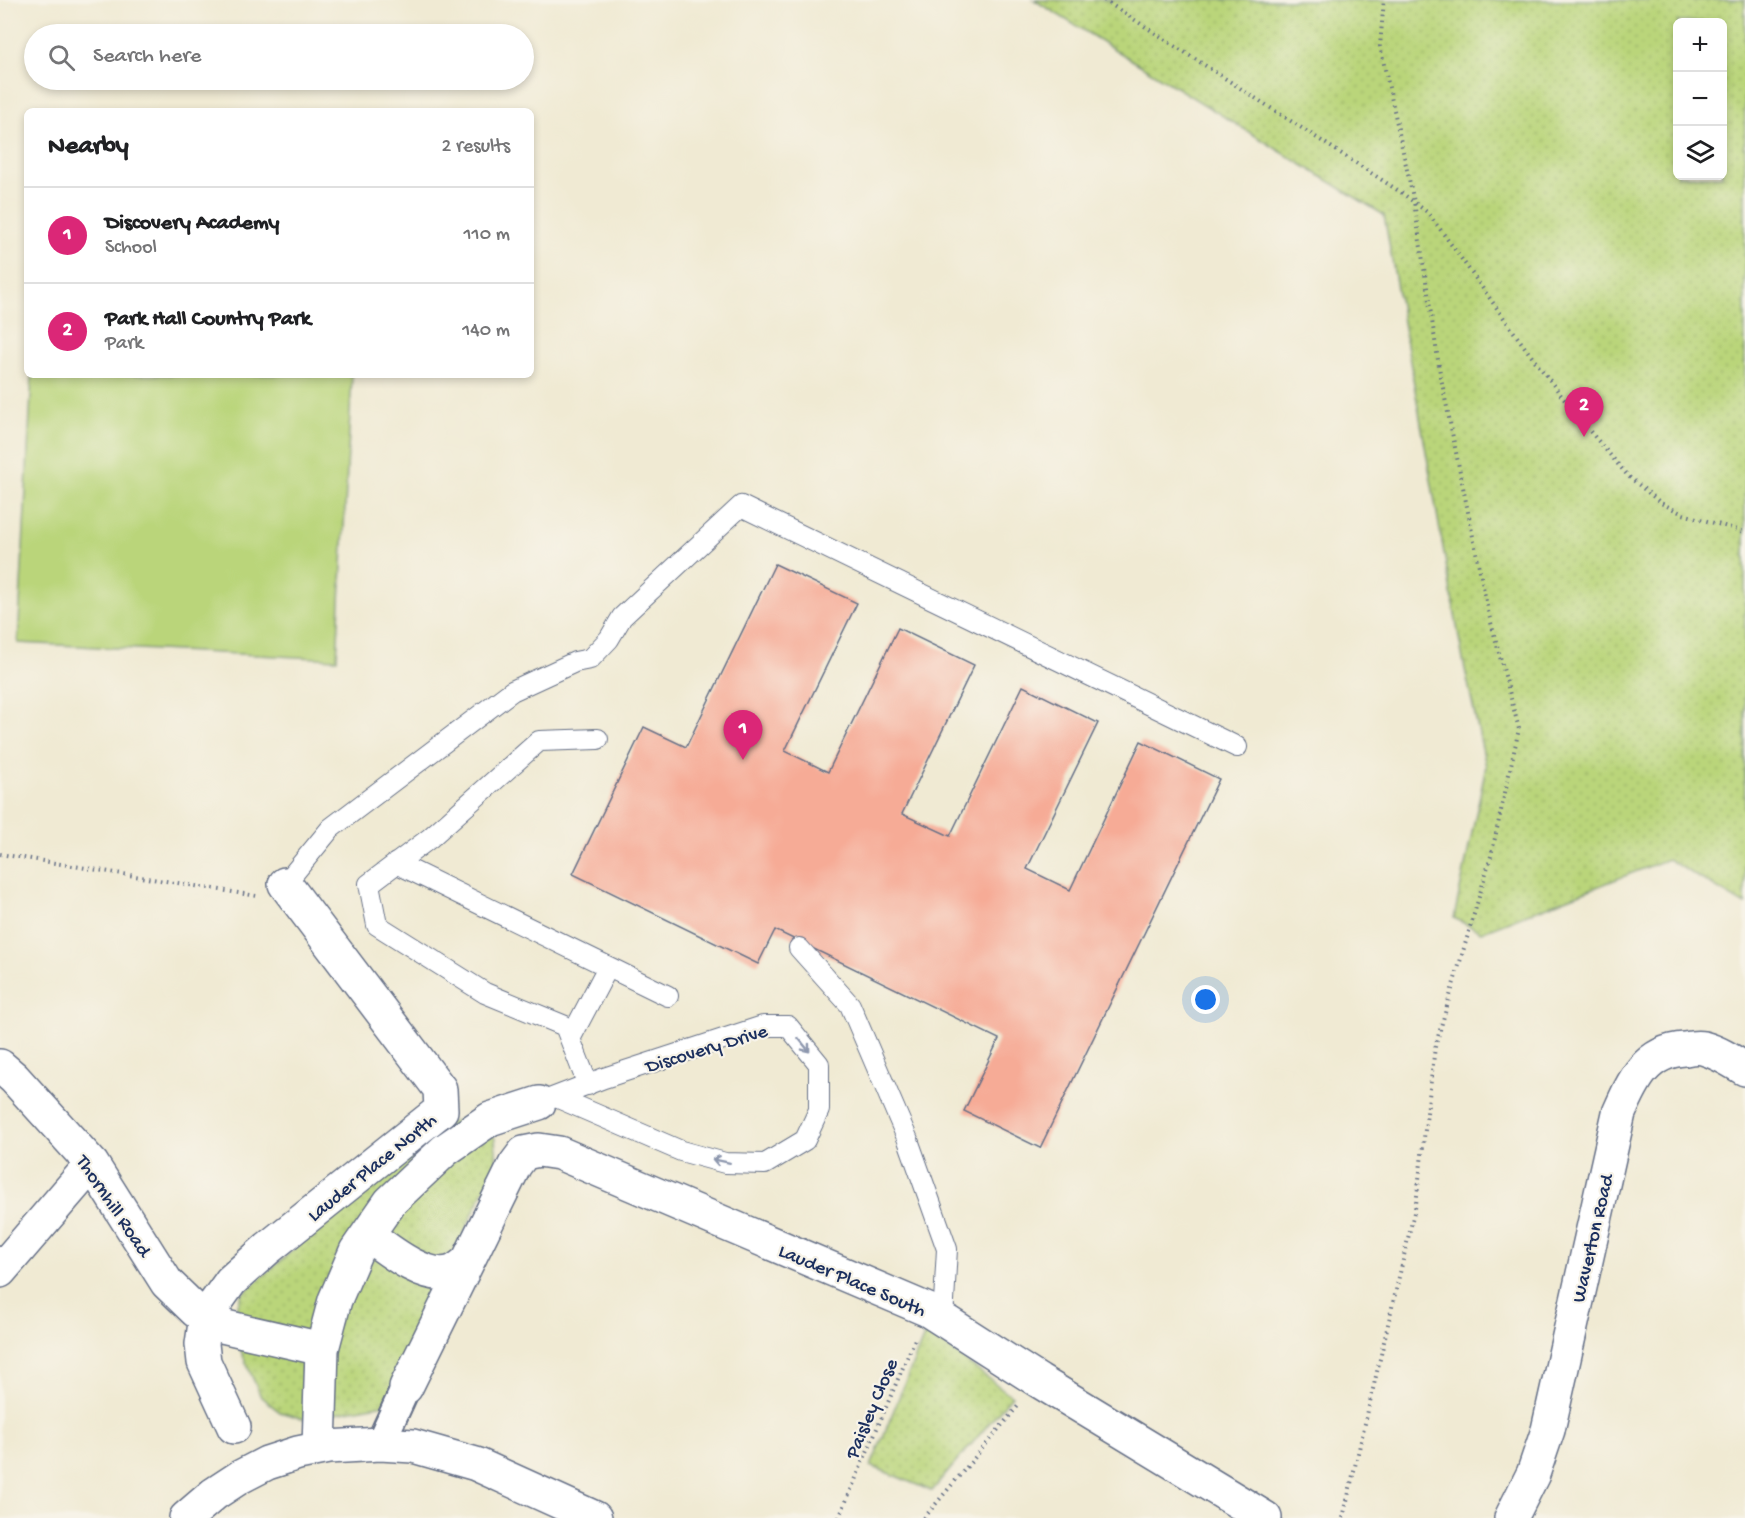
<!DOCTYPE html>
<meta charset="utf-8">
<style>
body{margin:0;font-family:"Gochi Hand",sans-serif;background:#f2f2f2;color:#202124}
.controls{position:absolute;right:18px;top:18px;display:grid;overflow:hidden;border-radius:9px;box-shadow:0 3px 9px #0003}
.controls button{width:54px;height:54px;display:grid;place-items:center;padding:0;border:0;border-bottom:2px solid #e0e0e0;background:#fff;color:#202124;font:30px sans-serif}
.you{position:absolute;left:1206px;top:1000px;width:21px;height:21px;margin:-15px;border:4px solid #fff;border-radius:50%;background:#1a73e8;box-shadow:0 0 0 9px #1a73e833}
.badge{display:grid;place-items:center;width:39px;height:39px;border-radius:50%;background:#db2777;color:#fff;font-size:20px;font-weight:700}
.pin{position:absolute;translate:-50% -50px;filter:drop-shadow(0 2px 3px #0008)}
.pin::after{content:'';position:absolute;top:32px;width:21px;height:18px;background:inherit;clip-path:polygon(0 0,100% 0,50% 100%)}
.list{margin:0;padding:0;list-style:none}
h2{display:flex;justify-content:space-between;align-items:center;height:78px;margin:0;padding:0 24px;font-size:26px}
h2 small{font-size:20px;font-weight:400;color:#757577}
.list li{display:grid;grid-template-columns:39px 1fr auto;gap:18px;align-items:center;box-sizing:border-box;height:96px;padding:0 24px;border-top:2px solid #e0e0e0}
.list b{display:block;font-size:22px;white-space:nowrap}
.list p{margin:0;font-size:20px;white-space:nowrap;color:#757577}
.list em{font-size:20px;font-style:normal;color:#757577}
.icon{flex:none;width:33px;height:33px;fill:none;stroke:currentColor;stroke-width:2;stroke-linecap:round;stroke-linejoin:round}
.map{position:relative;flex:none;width:1745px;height:1518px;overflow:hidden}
.search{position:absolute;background:#fff;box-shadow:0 3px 9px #0003;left:24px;top:24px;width:510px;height:66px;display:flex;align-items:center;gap:15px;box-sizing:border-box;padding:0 21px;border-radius:33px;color:#757577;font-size:22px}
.panel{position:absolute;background:#fff;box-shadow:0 3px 9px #0003;left:24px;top:108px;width:510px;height:270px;border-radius:9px}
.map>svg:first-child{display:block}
</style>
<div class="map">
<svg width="1745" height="1518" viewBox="0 0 1745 1518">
<defs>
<pattern id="grass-dots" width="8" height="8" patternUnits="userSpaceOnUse" patternTransform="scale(1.5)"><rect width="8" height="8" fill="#bad57a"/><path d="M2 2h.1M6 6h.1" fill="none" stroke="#9fb76c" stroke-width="1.8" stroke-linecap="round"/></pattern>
</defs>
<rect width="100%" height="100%" fill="#f7f3e8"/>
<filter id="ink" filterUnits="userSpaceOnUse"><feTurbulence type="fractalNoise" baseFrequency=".0167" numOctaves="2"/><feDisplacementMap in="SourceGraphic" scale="12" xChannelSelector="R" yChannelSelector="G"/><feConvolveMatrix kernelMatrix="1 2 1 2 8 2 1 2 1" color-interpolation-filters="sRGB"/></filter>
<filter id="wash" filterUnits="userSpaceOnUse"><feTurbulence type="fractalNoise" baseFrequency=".008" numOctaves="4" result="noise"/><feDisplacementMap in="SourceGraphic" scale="24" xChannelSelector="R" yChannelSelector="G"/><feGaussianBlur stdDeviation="1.35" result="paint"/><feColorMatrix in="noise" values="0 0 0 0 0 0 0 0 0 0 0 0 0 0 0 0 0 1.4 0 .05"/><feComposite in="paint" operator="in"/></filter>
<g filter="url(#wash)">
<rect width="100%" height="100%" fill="#f0ead3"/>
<path fill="url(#grass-dots)" stroke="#6a826c" stroke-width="1.5" fill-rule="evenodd" d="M1034,0H1745V905L1668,859L1481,932L1454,918L1486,766L1463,660L1384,215ZM1722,22V176H1678V22Z
M462,1120L491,1128L495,1140L497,1162L384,1404L304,1419L280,1412L261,1397L235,1337L234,1315L242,1294L440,1123Z
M926,1331L1012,1396L932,1491L871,1466Z"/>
<path fill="#bad57a" stroke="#6a826c" stroke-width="1.5" d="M32,375H352L337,659L18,643Z"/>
<g id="blocks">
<path fill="#f6ab96" d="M775,564L857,603L785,751L828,772L898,628L974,665L902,814L950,836L1023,686L1098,723L1027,869L1070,890L1141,741L1219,779L1040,1148L964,1111L999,1039L775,930L758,964L573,874L644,727L686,747Z"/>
</g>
</g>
<g filter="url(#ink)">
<use href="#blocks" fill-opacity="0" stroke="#667087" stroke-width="1.5"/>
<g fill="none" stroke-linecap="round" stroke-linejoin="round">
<defs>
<path id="service" d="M396,863L668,996
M285,884L331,828L512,691L575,662L590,659L609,639L622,617L741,506L1237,747
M799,948L850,1005L908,1140L947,1249L943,1319
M570,1039L608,967
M588,1085L565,1026L485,993L377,925L369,884L430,838L539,741L598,739
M539,1103L604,1078L763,1026H788L819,1064V1110L805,1140L765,1164L725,1163L681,1151L556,1097"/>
<path id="pedestrian" d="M380,1444L406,1387"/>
<path id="minor" d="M0,1066L14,1078L92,1164L167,1283L196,1311L226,1327L322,1349
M368,1235C388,1250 426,1281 452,1272C457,1270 463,1265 468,1261L515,1165L524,1153L539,1150L559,1153L928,1310L1039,1381L1265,1518
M0,1271L92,1164
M406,1387L468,1261
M234,1427L204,1362L202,1344L206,1316L231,1281L268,1248L441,1110L440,1089L285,884
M319,1448L322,1349L335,1300L356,1251L390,1202L445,1150L490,1119L539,1103
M1511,1518L1533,1474L1548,1430L1619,1113C1633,1081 1646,1051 1685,1049C1690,1048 1698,1047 1703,1048C1718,1052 1732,1061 1745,1069"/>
<path id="tertiary" d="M186,1518L214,1494L240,1477L267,1463L298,1453L328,1447L380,1444L413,1446L476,1464L595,1518"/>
</defs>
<use href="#service" stroke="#667087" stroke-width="22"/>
<use href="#pedestrian" stroke="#667087" stroke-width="32"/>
<use href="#minor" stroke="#667087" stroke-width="36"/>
<use href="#tertiary" stroke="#667087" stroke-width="36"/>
<path stroke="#667087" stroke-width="4" stroke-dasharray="1.5 4.5" stroke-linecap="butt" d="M1104,0L1402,193L1427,212L1440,229L1529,353L1577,416L1628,476L1661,503L1683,514L1745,532
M0,854L257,896
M839,1518L915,1339
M924,1518L1018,1406
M1343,1518L1416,1204L1435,1047L1491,856L1519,729L1488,611L1440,373L1414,202L1380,46L1384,0"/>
<use href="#service" stroke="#fff" stroke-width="20"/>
<use href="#pedestrian" stroke="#fff" stroke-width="28"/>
<use href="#minor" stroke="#fff" stroke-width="33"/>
<use href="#tertiary" stroke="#fff" stroke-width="33"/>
</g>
<defs><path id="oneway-shaft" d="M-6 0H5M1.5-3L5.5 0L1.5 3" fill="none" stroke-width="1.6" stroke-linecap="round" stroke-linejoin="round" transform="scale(1.5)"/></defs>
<g stroke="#8d97ae">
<use href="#oneway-shaft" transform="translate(804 1045) rotate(51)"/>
<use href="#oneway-shaft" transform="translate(721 1161) rotate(-168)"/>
</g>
</g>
<g text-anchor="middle" stroke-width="4.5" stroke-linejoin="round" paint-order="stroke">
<g font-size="20" fill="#1b2f5e" stroke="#f7f3e8">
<text transform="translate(706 1047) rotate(-17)" y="7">Discovery Drive</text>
<text transform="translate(371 1166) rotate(-39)" y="7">Lauder Place North</text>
<text transform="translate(115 1205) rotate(56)" y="7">Thornhill Road</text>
<text transform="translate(1591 1238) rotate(-77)" y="7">Waverton Road</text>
<text transform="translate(853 1279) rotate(23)" y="7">Lauder Place South</text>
<text transform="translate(870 1408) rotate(-67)" y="7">Paisley Close</text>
</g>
</g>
</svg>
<div class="controls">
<button>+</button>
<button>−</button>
<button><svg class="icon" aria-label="layers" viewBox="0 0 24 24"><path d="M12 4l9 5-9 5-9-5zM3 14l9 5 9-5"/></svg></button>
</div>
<div class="you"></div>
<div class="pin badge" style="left:743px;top:760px">1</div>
<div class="pin badge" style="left:1584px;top:437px">2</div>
<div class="search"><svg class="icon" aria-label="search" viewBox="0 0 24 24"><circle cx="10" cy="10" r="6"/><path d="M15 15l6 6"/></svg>Search here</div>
<section class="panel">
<h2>Nearby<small>2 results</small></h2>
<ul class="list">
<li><span class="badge">1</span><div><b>Discovery Academy</b><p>School</p></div><em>110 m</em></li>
<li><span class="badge">2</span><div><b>Park Hall Country Park</b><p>Park</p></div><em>140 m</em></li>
</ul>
</section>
</div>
